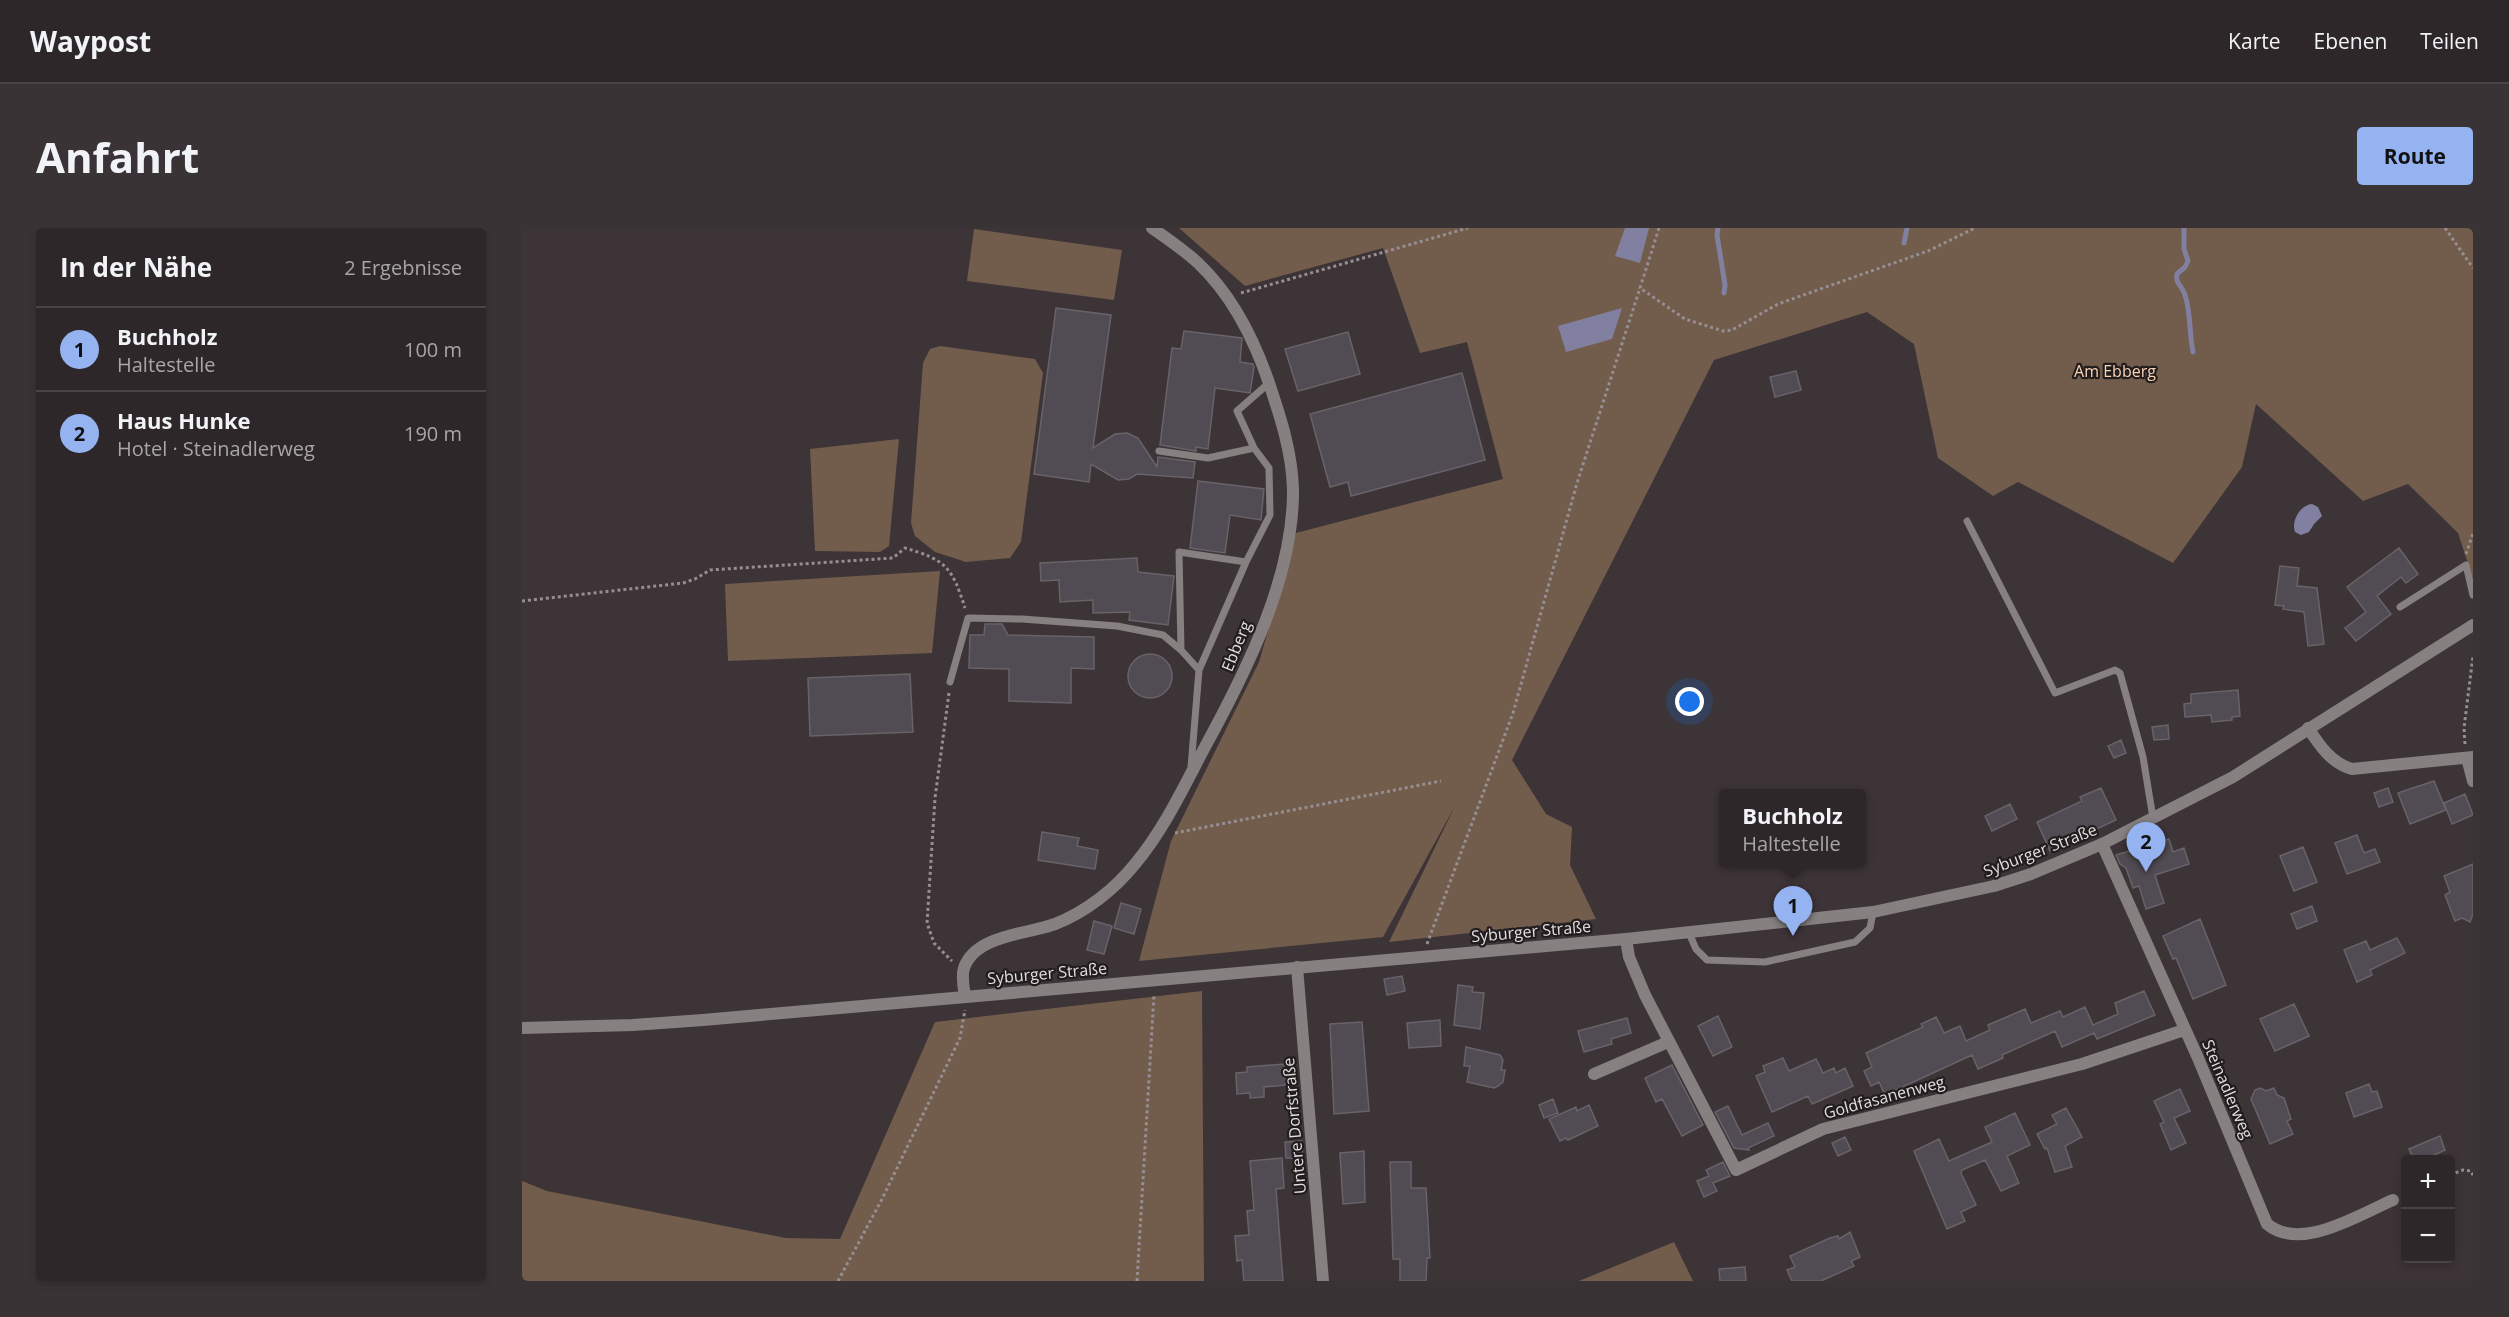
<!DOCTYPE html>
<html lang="de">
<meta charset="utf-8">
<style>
body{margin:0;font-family:"Open Sans",sans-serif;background:#3a3335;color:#f1f3f6}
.controls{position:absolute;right:18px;bottom:18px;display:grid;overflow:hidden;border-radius:6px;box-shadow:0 3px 9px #0003}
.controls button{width:54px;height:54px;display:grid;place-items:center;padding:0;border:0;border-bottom:2px solid #494446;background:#2e2729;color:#f1f3f6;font:30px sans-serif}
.you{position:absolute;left:1168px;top:474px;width:21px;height:21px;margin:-15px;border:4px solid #fff;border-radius:50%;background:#1a73e8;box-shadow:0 0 0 9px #1a73e833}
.badge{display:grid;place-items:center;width:39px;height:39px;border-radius:50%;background:#95b2f1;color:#111;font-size:20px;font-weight:700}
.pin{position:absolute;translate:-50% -50px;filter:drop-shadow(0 2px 3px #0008)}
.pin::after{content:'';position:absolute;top:32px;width:21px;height:18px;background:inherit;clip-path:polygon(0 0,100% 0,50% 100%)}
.popup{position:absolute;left:1197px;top:561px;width:147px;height:78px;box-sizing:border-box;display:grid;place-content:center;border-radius:6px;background:#2e2729;filter:drop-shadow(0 2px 4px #0005);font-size:20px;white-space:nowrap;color:#a7a5a8}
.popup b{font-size:22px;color:#f1f3f6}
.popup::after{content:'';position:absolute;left:50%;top:100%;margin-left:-12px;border:12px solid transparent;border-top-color:#2e2729}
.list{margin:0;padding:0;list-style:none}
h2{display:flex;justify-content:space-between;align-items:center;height:78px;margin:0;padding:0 24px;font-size:26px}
h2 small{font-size:20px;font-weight:400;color:#a7a5a8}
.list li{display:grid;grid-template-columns:39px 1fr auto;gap:18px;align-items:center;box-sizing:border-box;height:84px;padding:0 24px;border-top:2px solid #494446}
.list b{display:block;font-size:22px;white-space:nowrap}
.list p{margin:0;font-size:20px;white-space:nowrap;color:#a7a5a8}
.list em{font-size:20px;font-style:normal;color:#a7a5a8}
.map{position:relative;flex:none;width:1951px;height:1053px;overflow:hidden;border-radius:6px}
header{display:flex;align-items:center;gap:36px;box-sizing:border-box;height:84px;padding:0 30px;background:#2e2729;border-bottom:2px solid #494446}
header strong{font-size:28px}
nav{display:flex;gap:33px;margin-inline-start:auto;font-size:21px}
.intro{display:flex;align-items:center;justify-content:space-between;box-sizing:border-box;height:144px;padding:0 36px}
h1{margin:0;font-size:42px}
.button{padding:15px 27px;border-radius:6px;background:#95b2f1;color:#111;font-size:21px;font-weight:700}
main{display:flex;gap:36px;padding:0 36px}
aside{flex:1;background:#2e2729;border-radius:6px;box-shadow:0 3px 9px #0003}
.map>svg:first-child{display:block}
</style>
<header>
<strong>Waypost</strong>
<nav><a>Karte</a><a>Ebenen</a><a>Teilen</a></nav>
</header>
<div class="intro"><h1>Anfahrt</h1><a class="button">Route</a></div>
<main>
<aside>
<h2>In der Nähe<small>2 Ergebnisse</small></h2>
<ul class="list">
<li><span class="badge">1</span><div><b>Buchholz</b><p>Haltestelle</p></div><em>100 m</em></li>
<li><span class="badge">2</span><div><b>Haus Hunke</b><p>Hotel · Steinadlerweg</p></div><em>190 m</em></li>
</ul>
</aside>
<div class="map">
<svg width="1951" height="1053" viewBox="0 0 1951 1053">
<rect width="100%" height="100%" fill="#3d3437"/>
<path fill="#725c4c" d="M657,0H1951V351L1936,305L1886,256L1841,273L1734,176L1720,239L1651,335L1496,254L1471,268L1416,230L1392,116L1345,84L1192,132L990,532L1024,586L1050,599L1048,637L1074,691L867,714L933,578L861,709L617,733L649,613L737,434L774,305L981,251L945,114L898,125L861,20L723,58Z
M452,1L600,22L592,72L445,53Z
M418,118L513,131L521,145L499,314L488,330L444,334L413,324L393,308L389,295L401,135L408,121Z
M377,211L367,318L358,324L293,323L288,221Z
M418,343L410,425L206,433L203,356Z
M680,763L682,1053H0V953L25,963L264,1010L318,1011L413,794Z
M1152,1014L1171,1053H1057Z"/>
<path fill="#8180a0" d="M1103,0H1127L1118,35L1093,28Z
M1100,80L1090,111L1044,124L1036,98Z
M1790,276L1796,279L1800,288L1792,296L1787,304L1779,307L1773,304C1769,293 1778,277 1790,276Z"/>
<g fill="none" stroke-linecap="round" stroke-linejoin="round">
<path stroke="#8180a0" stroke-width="5" d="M1196,0L1195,7L1203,57L1202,65
M1662,0V21L1666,33L1663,39L1655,46C1653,56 1660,57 1663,67C1669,84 1667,105 1671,124
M1382,15L1385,0"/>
</g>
<path fill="#514b53" stroke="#686269" stroke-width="1.5" d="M534,80L589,87L571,220L593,206L605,205L616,210L635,239L636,229L673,234L671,250L615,246L607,251L596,252L569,236L567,254L512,246Z
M662,103L720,110L718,134L731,136L732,139L728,165L693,160L686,221L674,219V223L638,217L650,120L659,121Z
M826,104L838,146L776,163L763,121Z
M1274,143L1279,162L1253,169L1248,149Z
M940,145L963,232L829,268L826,254L808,259L788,186Z
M676,253L742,261L739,292L708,287L703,325L668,320Z
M1877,320L1896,346L1884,355L1879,349L1855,368L1869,386L1834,413L1823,400L1844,384L1825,359Z
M615,330L616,344L652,348L646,397L607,392L608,384L571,385V372L538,374L537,352L519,353L518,335Z
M1758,338L1777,340L1775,358L1795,360L1802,416L1786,418L1782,384L1761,381L1762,378L1753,377Z
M463,396H480L486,407L572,409V441L549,440V475L487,473V441L447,440L448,407H462Z
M606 448a22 22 0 1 1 44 0a22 22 0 1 1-44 0Z
M388,446L391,504L288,508L286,450Z
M1716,462L1718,488L1710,489V492L1690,494L1689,487L1663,489L1662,476L1669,475V466Z
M1646,497L1647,511L1632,512L1630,499Z
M1599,512L1604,525L1592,530L1586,518Z
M1912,553L1924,582L1888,596L1876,565Z
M1579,560L1594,592L1528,623L1515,594L1560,573L1558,569Z
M1866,560L1871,574L1857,579L1852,565Z
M1943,566L1951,587L1930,596L1922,575Z
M1488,576L1495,591L1470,603L1463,588Z
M520,604L557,610L555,618L576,622L573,641L516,632Z
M1835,607L1842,625L1853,621L1858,634L1825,646L1813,615Z
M1647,611L1651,624L1662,620L1667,636L1633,647L1642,675L1624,681L1617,658L1611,660L1604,640L1598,636L1594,627Z
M1781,619L1795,654L1772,663L1758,628Z
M1951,636V686L1948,694L1940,690L1933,693L1923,667L1928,664L1922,648Z
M599,675L619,681L612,706L592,700Z
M1790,678L1795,693L1775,701L1769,686Z
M1678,691L1704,757L1671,771L1654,730L1651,731L1641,708Z
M572,693L590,698L582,726L565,722Z
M1875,710L1883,725L1848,742L1850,747L1835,754L1822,722L1844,713L1848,722Z
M880,748L883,763L865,767L862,751Z
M936,757L951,759L950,764L962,765L958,801L932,797Z
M1622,763L1633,787L1575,811L1572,805L1540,819L1533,803L1480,827L1481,830L1456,841L1450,827L1363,867L1357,854L1349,858L1342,843L1350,839L1344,825L1401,799L1399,796L1414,789L1422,805L1438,798L1444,813L1468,802L1466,797L1503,781L1509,795L1538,783L1541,789L1563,779L1571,797L1596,786L1593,775Z
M1772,776L1787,808L1753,823L1738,791Z
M1196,788L1210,819L1191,828L1176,798Z
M1105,790L1109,805L1089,811L1090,816L1062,824L1056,803Z
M918,792L919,818L887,820L885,795Z
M840,794L847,883L812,886L808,796Z
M944,819L978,827L981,832L979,842H983L981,854L976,858L972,860L945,854L948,838H942Z
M1261,830L1267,843L1294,831L1301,845L1312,840L1314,845L1323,840L1331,858L1290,876L1286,868L1250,884L1234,848L1243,844L1241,838Z
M762,836L764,857L742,859V869L728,870V865L715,866L714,845L725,844V839Z
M1150,837L1181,897L1160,908L1140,871L1134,874L1123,850Z
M1847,856L1850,864L1855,863L1860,879L1832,889L1824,865Z
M1738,860L1744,863L1752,860L1755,867L1762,870L1769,891L1765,893L1771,906L1748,916L1729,871L1733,862Z
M1658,861L1668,883L1652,890L1664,915L1649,922L1638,896L1642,894L1632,873Z
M1031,871L1036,885L1022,890L1017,877Z
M1067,877L1076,898L1046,912L1044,910L1038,913L1027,891L1054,879L1055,883Z
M1206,878L1220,907L1246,895L1252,908L1226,920L1227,922L1212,920L1193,884Z
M1544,880L1560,909L1543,918L1550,939L1533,944L1525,920L1523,921L1515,906L1535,896L1530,887Z
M1493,885L1508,917L1485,928L1497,955L1479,963L1463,932L1440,942L1439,945L1454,977L1439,984L1443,993L1425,1001L1392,923L1417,911L1427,933L1470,914L1463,899Z
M1918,908L1923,922L1912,927L1914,932H1892L1887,921Z
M1323,909L1329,922L1316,928L1310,915Z
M780,913L781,930H764L763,914Z
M842,923L843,974L821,976L818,925Z
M760,930L762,960L754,961L761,1053H722L720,1032L715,1033L713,1008L727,1007L725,983L732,982L728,933Z
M868,934H889V960H904L908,1030H905L904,1053H878V1031H871Z
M1201,934L1208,948L1191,955L1195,963L1182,969L1175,953L1187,948L1184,942Z
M1328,1004L1338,1029L1329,1033L1332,1038L1299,1053H1270L1265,1042L1273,1039L1268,1028L1308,1010L1316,1008L1317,1011Z
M1223,1039L1224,1053H1198L1197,1041Z"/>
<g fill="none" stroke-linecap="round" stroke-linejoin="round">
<path stroke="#968e91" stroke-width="3" stroke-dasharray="3 3" stroke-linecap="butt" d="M1137,0L1118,60L1163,91L1201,103L1210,102L1256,76L1406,23L1453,0
M1923,0L1951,40
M719,65L946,0
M1944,326L1951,305
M0,373L161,355L173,351L188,342L371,330L383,320C424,332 430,339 443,380
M427,465L413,570L405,695L412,715L430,733
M1943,516L1942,500L1951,428
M653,605L919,553
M905,716L991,485L1055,255L1118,60
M1928,947L1941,942L1949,943L1951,947
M316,1053L359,973L438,810L443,782
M615,1053L632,767"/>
<path stroke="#868180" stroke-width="7" d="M732,220L715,183L747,155
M637,223L686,230L732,220L747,240L748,287L724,334
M1445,293L1533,465L1593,442L1598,445L1621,529L1631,590
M1878,379L1944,337L1951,367
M659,422L657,324L724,334L677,442
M428,454L446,390L500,391L595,398L641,407L659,422L677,442L669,539
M1167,705L1174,721L1185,732L1243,734L1333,714L1348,700L1351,684"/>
<path stroke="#868180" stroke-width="12" d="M1786,500C1798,518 1809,535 1830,541L1951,529
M1945,530L1951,553
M1580,616L1676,830L1745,996C1779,1024 1836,987 1871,972
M1104,711L1107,729L1123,767L1214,942L1301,901L1560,836L1662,802
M775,739L801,1053
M443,769C442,760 439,749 442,740C453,707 506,706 533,696C564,684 593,661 613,636C643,600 662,558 684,517C725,442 772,348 771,261C770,225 759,191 748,158C733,113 711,68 676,35C662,22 646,11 630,0
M1072,846L1146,814"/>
<path stroke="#868180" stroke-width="12" d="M0,800L111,797L181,792L1104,711L1351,684L1472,658L1509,646L1580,616L1711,549L1951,397"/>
</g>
<g text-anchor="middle" stroke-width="4.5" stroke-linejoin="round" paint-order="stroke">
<g font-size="16" fill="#fbd1b2" stroke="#211d1e">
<text x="1593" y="149">Am Ebberg</text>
</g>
<g font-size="16" fill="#e3dddf" stroke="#211d1e">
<text transform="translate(714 418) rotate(-68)" y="6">Ebberg</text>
<text transform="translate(1518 622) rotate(-21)" y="6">Syburger Straße</text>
<text transform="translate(1009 703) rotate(-5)" y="6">Syburger Straße</text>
<text transform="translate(525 745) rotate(-5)" y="6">Syburger Straße</text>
<text transform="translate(1706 861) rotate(67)" y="6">Steinadlerweg</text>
<text transform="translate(1362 869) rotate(-15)" y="6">Goldfasanenweg</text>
<text transform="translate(772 898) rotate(-95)" y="6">Untere Dorfstraße</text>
</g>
</g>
</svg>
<div class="controls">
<button>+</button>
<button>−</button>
</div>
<div class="you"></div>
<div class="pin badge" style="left:1271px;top:708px">1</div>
<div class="popup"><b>Buchholz</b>Haltestelle</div>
<div class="pin badge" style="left:1624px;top:644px">2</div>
</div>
</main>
